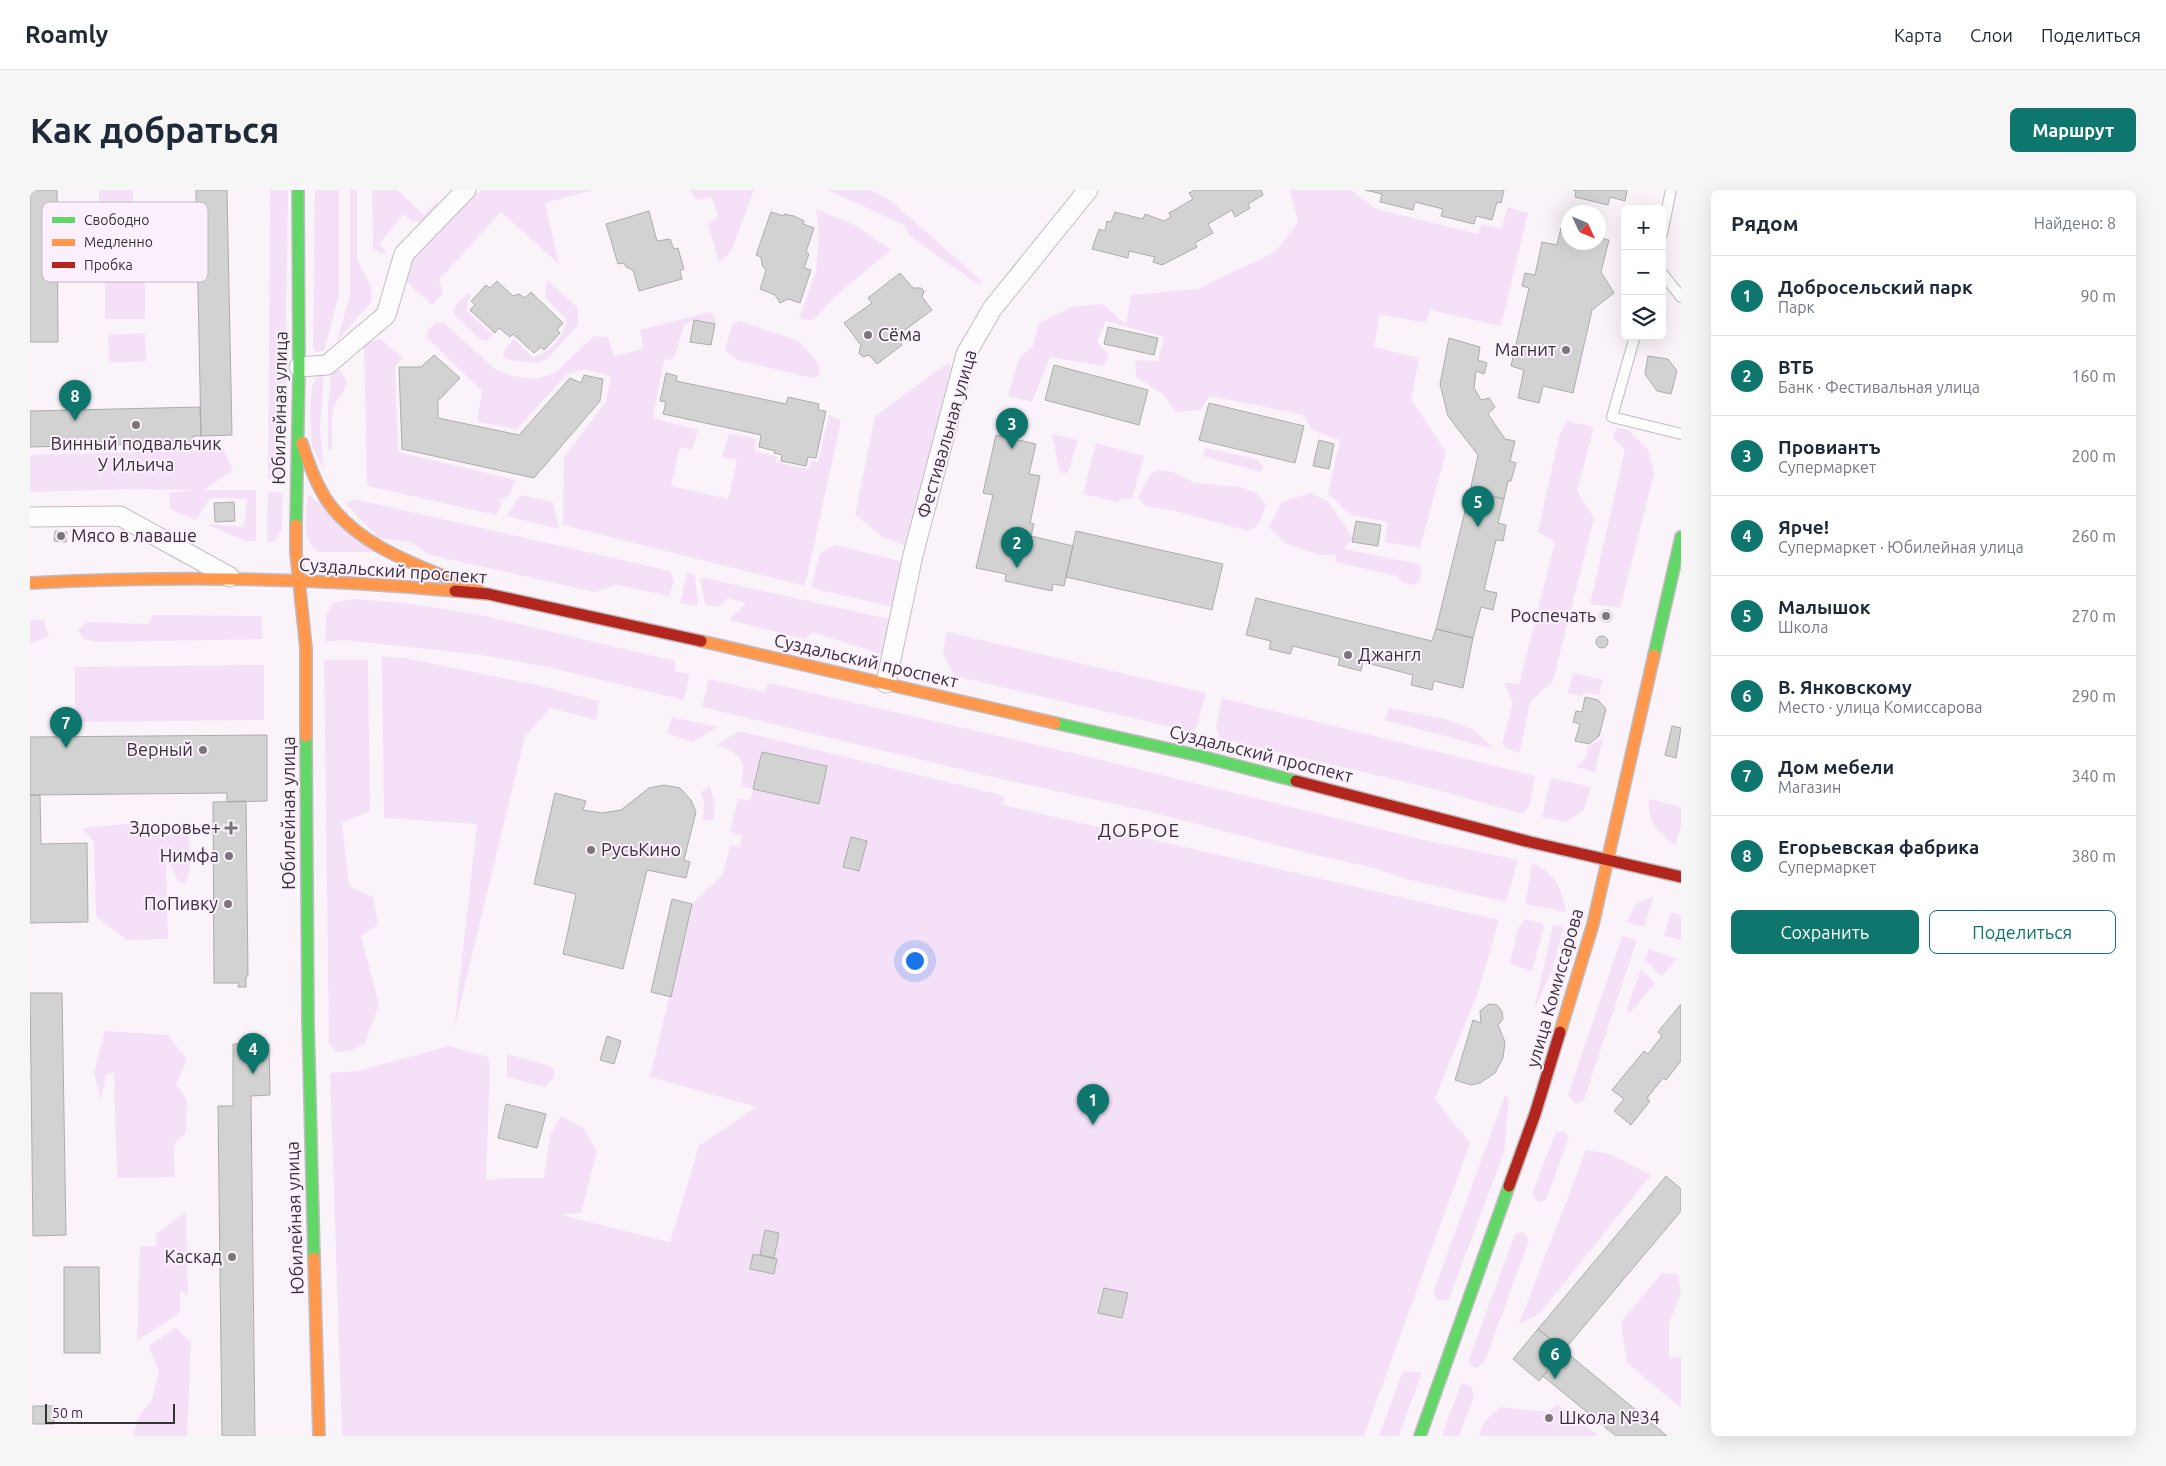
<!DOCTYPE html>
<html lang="ru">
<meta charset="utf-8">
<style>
body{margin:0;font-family:Ubuntu,sans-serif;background:#f6f6f7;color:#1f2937}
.controls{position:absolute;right:15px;top:15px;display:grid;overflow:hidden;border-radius:8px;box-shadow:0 5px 20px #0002}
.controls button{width:45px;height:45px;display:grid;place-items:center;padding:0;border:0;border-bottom:1px solid #e0e1e3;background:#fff;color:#1f2937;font:25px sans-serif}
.compass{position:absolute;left:1531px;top:15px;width:45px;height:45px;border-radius:50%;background:#fff;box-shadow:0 5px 20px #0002;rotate:134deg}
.scale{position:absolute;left:15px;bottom:12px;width:130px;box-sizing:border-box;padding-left:5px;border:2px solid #363237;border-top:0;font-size:14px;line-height:18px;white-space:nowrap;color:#363237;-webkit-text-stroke:4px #fcf0fe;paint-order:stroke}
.you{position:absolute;left:884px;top:770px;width:18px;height:18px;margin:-12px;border:4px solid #fff;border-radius:50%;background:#1a73e8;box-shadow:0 0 0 8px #1a73e833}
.badge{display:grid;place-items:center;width:32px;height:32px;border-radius:50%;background:#0f766e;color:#fff;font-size:16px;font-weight:700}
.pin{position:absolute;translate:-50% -41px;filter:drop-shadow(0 1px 2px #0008)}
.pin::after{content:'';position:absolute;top:26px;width:18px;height:15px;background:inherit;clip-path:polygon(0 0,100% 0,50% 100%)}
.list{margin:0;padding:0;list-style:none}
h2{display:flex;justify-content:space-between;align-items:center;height:65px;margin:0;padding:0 20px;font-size:21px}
h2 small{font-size:16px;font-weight:400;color:#747a83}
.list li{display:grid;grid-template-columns:32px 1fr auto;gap:15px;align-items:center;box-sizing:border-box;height:80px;padding:0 20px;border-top:1px solid #e0e1e3}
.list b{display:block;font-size:19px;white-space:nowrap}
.list p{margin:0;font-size:16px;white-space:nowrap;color:#747a83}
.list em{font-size:16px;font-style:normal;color:#747a83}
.actions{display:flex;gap:10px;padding:15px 20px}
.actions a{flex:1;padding:11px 0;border:1px solid #0f766e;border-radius:8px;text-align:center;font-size:18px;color:#0f766e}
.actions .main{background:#0f766e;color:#fff}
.icon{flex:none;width:28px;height:28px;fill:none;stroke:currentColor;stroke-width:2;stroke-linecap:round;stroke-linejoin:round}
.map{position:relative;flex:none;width:1651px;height:1246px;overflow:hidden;border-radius:8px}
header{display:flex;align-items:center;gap:30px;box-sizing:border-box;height:70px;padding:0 25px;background:#fff;border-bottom:1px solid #e0e1e3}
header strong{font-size:24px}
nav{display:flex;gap:28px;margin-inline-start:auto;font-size:18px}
.intro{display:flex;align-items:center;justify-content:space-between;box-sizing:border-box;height:120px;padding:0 30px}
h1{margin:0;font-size:35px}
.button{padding:12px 22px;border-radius:8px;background:#0f766e;color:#fff;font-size:18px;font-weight:700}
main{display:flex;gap:30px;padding:0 30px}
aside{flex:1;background:#fff;border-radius:8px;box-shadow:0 5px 20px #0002}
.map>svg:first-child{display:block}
</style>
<header>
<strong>Roamly</strong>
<nav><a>Карта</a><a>Слои</a><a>Поделиться</a></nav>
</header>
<div class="intro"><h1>Как добраться</h1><a class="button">Маршрут</a></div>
<main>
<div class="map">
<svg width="1651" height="1246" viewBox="0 0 1651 1246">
<rect width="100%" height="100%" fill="#faf4fa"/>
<path fill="#f4e0f7" d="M69,0H103V30H69Z
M240,0H258L254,289L238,288Z
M285,0H309V105L294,161L286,162L283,157Z
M320,0H327V70L341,97L342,111L307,151L320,105Z
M342,0H367L394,25L407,11L410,16L395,31H382L374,24L349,54L357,62L351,64L343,58Z
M451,0H563L515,13L529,74L471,22L409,90L413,103L402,115L377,92L378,76L383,62Z
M659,0H724L701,62L689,73L678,34L688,27L682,7L667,10Z
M798,0H841L861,11L953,92L947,94L880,46L874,35Z
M1260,0H1321L1346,19L1448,44L1452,34L1471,39L1478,17L1498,23L1471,136L1400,120L1396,133L1350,124L1344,157L1389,168L1381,209L1416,262L1390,358L1355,352L1358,332L1321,325L1298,304L1310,250L1282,240L1274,225L1180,206L1170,220L1145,222L1133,204L1106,187L1105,170L1128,171L1134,147L1076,131L1067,152L1079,165L1074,176L1020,167L1002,212L978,206L989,168L1003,156L1009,133L1042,117L1073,114L1096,135L1101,105L1168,99L1245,62L1268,32Z
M786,19L827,36L861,60L808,104L783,130L769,129L786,82L789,43Z
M115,53V129H75V54Z
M517,90L548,118V135L518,168L509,173L479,170L473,167L475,159L484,149L503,167C521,162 533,148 537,130L515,107Z
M438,103L441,106L437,113V121L463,145L457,151L450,149L424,125L425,116Z
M679,122L685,125V134L664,130L654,135L645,166L640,170L634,169L623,228L668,240L662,260L650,257L641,296L698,309L707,270L692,267L699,243L726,249L724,261L747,267L746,272L778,279L781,271L788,272L799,225L811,231L775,396L533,335L534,267L576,212L581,186L554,179L536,185L487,239L447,232L452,201L397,148L398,140L407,132L414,133L465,179L482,186L505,189L525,183L564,146L578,147L584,166L613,159L610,140Z
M709,131L769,151L789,174V186L782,188L707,170L695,160L703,133Z
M115,143L116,171L79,173L78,145Z
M350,149L373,167L365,177L368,262L486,290L479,306L469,310L471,316L466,325L337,296L334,154Z
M918,173L922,178L919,201L879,357L853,347L825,325L845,226Z
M302,178L310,180C324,198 310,201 304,217C300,227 303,250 302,261L298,259V216Z
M294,182L290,240L294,279L282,257L280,222L282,197L286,187Z
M1537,231L1564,237L1547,301L1564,328L1523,491L1500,512L1490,563L1477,559L1472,554L1483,512L1474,493L1489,494L1525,352L1508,342L1529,246Z
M1587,238L1599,240L1618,260L1624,283L1590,418L1560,414L1595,260L1584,249L1583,245Z
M1022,244L1048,250L1038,283H1030Z
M1066,253L1114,266L1102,309L1095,308L1087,312L1053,304Z
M1175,258L1226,269L1233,277L1231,282L1173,266Z
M194,260L203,280L174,300H226V351H215L177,334L214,337L217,309L180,308L166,330L140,319L139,303L166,300L103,299L1,302L0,298V266L3,265Z
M1127,280L1143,282L1165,293L1210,297L1227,303L1236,315L1229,335L1218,341L1145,321L1115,316L1108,307L1120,285Z
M238,302L253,303L252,340L244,352H237Z
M1280,303L1298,311L1323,348L1314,359L1388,374L1392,377L1390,390L1384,395L1373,393L1367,386L1305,372L1306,365H1290L1255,353L1239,337L1252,312Z
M278,304L350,362H288C270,348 277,324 278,304Z
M490,305L523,312L529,339L477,326Z
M324,309L640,381L644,391L639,406L587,395L565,402L400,365L382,353L349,348L315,313Z
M805,355L874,372L863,417L781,398L790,363Z
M657,383L665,384L668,416L650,413Z
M670,387L863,430L857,466L782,442L775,449L699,430L716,413L698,408L687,417L675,414Z
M324,409L382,414L446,424L645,471V481L660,484L654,510L522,478L452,465L314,450L295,452L296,425L303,413Z
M123,425L231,426L233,449L67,452L53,449L48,440L57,432L119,434Z
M0,430H14L19,447L0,453Z
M917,442L1176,503L1167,536L1162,542L925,486L913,463Z
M352,467L375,468L507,495L569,511L566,530L521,518L495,546L424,840L447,634L354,628Z
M294,470H338L340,621L312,633L319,696L343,707L348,735L331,746L349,814L335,853L320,861L307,862L299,853Z
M234,475V530L45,532V477Z
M1543,483L1573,490L1569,505L1554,502L1552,506L1538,503Z
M679,489L734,502L739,493L1051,565L1390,649L1488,670L1476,712L1376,689L1344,678L1285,665L1121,622L967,588L672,517Z
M1192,508L1505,586L1499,617L1492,624L1400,598L1189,548L1186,537Z
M1359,518L1415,529L1444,540L1464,559L1354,530Z
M642,527L688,537L662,552L637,543Z
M709,541L975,606L973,615L1469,730L1448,802L1405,909L1440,953L1334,1246H312L300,883L328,881L419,856L458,867L460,879L456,990L479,988H514L520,945L531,926L553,938L567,961L551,1023L531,1025L640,1052L669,956L726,917L620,887L662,714L693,684L700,655L710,657L712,645L700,642L708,608L720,611L723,599L711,596C716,569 712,564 686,555Z
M1573,548L1565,582L1546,577L1555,569L1558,557Z
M1521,588L1561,597L1554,620L1536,632L1512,627Z
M680,597L685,614L684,630H673L674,613L671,602Z
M1619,609L1651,617V635L1646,656C1629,642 1617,633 1619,609Z
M155,631C160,649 163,676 155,694L148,691L136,667L138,749L97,750L66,726L64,652L52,638L109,633L129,644Z
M1502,673C1526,684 1532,698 1536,722L1495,714Z
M1624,706L1614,737L1596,732L1606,714Z
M1641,722L1651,725V750L1634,746Z
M1496,729L1511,733L1514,736L1502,781L1480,774L1488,738Z
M1523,735L1534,737L1522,781L1504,820Z
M1592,746L1607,750L1554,910L1546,914L1538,905Z
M1619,759L1647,769L1631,786L1615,770Z
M1611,779L1625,793L1599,824L1597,819Z
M75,841L138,845L157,870L146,894L157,910L156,943L144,954L145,987L87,988L84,882L76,885L71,910L64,882Z
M477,864L519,876L524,879V887L515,897L477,887Z
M1475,905L1479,909L1474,962L1419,1109L1409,1111L1403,1103Z
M1534,941L1539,947L1516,1010L1508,1012L1502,1004L1526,942Z
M1556,960L1580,964L1621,985L1510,1123L1489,1134Z
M156,1022L158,1105L150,1100V1123L107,1151L110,1056H126V1044Z
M1493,1042L1499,1050L1455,1171L1447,1178L1438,1174L1442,1161L1485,1044Z
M1632,1083L1648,1084L1651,1103L1639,1134V1168L1651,1166V1218L1597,1173L1591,1132Z
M146,1138L161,1152L157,1246H103L109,1225L121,1212L129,1181L118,1156Z
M1373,1181L1392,1182L1369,1246H1349Z
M1431,1193L1441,1196L1444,1206L1429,1246H1412Z
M1527,1214L1569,1246H1449L1455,1231L1470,1217L1518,1222Z"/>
<path fill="#d2d2d2" stroke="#acacac" d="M0,0H27L28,152H0Z
M166,0H197L202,245L171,246Z
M1165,0H1231L1233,5L1218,14L1220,18L1205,27L1202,20L1178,34L1183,43L1165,53L1167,57L1132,75L1123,72L1125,67L1099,61L1098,68L1062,59L1069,39L1075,41L1077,31L1081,32L1085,22L1113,29L1115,24L1134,31L1141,27L1139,23L1163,9L1159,3Z
M1335,0H1474L1471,13L1467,12L1462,30L1446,26L1444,34L1411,26L1413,19L1385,12L1383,20L1350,12L1352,4Z
M1543,0H1597L1595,11L1580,7L1578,15L1545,7L1546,1Z
M619,21L627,51L640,49L644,59L648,58L654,79L650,81L652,89L609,101L603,80L596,77L594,73L588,74L576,34Z
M741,22L754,26V24L764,26L774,31L773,34L784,38L776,62L779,64L774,78L781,80L770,113L758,109L750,113L745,105L730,99L736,80L732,75L731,67L726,65Z
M1531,38L1538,40V52H1568V47L1579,50L1571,82L1584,103L1562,120L1543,203L1513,196L1509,213L1488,208L1494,180L1481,176L1499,98L1492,96L1495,83L1505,85L1512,52L1527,55Z
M870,83L883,98H891L894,101L892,107L902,120L867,146L872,155L847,174L839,165L833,167L829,163L831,155L814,133L842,113L838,108Z
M467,91L483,106L489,104L495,108L501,102L533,133L527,140L530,143L514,160L511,157L504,163L483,144L480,147L469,138L465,143L440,120L445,115L441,111L456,95L460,98Z
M664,130L685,134L681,155L660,152Z
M1078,137L1128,148L1124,165L1074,154Z
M1419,148L1450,157L1448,170L1457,173L1454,184L1446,181L1444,198L1451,210L1459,208L1465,217L1458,224L1475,249L1485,251L1480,271L1486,273L1481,291H1478L1474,309L1440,301L1448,265L1418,226L1410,194Z
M404,165L430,188L408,211V228L489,245L540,188L551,193L554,185L573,189L570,211L504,288L372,259L369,177H391Z
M1618,166L1638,169L1647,181L1641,204L1627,201L1615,184Z
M1024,175L1118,200L1109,235L1015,210Z
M636,183L647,186L646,191L756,214L758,207L789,214L788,220L796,221L786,268L778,267L776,276L751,271L752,265L744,263L745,261L729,257L731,245L633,224L636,212L630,211Z
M1179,213L1274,236L1265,273L1169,250Z
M170,217L171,246H163V253L0,257V221Z
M966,245L1006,254L999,284L1010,286L1000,333L1004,334L1001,346L1043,356L1034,396L1023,394L1022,401L975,391L976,384L946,378L963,305L953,303Z
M1289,250L1304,254L1299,279L1283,276Z
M1440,301L1474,309L1468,333L1476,335L1473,351L1466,350L1454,400L1467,403L1463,420L1451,417L1443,448L1406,439Z
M204,312L205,331L185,332L184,313Z
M1326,331L1351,335L1348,356L1322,352Z
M25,341L37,342L36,352L24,351Z
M1046,341L1193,374L1182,420L1036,387Z
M1226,408L1402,451L1406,439L1443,448L1433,498L1404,491L1402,500L1381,495L1383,485L1333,472L1331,481L1308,475L1310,468L1263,456L1260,464L1239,459L1241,451L1216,445Z
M1570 426a6 6 0 1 1 12 0a6 6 0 1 1-12 0Z
M1566 452a6 6 0 1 1 12 0a6 6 0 1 1-12 0Z
M1555,507L1568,510L1576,519L1569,546L1559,554L1545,551L1550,534L1543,532L1546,521L1552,522Z
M1642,536L1651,538L1646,568L1635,565Z
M237,545V611L197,612V603L0,605V547Z
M732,562L797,576L789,614L723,599Z
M634,595L650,598L661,610L666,622L654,670L660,672L656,688L617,680L593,779L533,764L546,704L504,694L525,603L556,611L553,620L572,623L591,620L619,598Z
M0,605H10L11,654L57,653L58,732L0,733Z
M216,611L218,786H216V797H208L209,793H184L183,612Z
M821,647L837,651L829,681L813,677Z
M642,709L662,714L641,807L621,802Z
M0,803H32L36,1045L3,1046Z
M1459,814L1467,815L1472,821L1473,829L1468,835L1475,852L1473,868L1465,883L1450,893L1441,895L1425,890L1443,830L1451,833L1450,821Z
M1651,814V871L1636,890L1633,888L1617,908L1620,911L1601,935L1584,921L1594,909L1582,900L1614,861L1618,864L1632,846L1628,842Z
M577,846L591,851L584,874L570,870Z
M203,854H239L240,905L221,906L225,1246H192L188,916H203Z
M476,914L516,924L507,958L468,948Z
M1636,986L1651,999V1021L1534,1160L1508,1139Z
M735,1040L749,1043L744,1068L730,1065Z
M723,1064L747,1069L744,1084L720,1079Z
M34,1077H69L70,1163H34Z
M1074,1098L1098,1103L1092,1128L1068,1123Z
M1508,1139L1534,1160L1509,1191L1483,1169Z
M1534,1160L1542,1167L1637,1246H1586L1513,1186Z
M3,1216H24V1234H3Z"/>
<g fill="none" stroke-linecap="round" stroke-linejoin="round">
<defs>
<path id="lane" d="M1632,44L1641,0
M1632,83L1651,107
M1605,146L1582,227L1651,244"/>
<path id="street" d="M269,177L297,175L356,125L374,64L436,0
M0,327L90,326L200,387
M856,493L883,365L936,164L962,119L1058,0"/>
<path id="fast" d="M266,335L269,177L268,0
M1624,465L1651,347
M1025,533L1170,566L1266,591
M276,546L278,831L284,1068
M1390,1246L1479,996"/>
<path id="slow" d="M272,253C278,272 285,292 296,309C329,359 396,378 448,400
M266,335V363L276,458V546
M0,393C142,386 284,387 425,401
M671,451L1025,533
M1530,842L1563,734L1624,465
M284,1068L289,1246"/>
<path id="jam" d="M425,401L458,404L671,451
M1266,591L1500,652L1651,687
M1479,996L1505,924L1530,842"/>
</defs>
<use href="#lane" stroke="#c1bcc1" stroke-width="12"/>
<use href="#street" stroke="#c1bcc1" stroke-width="21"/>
<use href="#fast" stroke="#c1bcc1" stroke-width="14"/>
<use href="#slow" stroke="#c1bcc1" stroke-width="14"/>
<use href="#jam" stroke="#c1bcc1" stroke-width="14"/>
<use href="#lane" stroke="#fefdfe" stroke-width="10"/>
<use href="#street" stroke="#fefdfe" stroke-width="19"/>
<use href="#fast" stroke="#63d668" stroke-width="11"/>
<use href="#slow" stroke="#ff974d" stroke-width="11"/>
<use href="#jam" stroke="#b3261e" stroke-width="11"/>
</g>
<g fill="#7b767b" stroke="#fcf0fe" stroke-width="2">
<circle cx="838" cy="145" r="5"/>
<circle cx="1536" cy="160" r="5"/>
<circle cx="106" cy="235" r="5"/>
<circle cx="31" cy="346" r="5"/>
<circle cx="1576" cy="426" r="5"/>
<circle cx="1318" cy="465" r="5"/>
<circle cx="173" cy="560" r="5"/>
<path d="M198.5 630.5h5v5h5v5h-5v5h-5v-5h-5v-5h5z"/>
<circle cx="561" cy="660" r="5"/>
<circle cx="199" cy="666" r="5"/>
<circle cx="198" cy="714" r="5"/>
<circle cx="202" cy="1067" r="5"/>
<circle cx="1519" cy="1228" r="5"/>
</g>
<g text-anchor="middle" stroke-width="4" stroke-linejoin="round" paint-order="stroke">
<g font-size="18" fill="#363237" stroke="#fcf0fe" text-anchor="end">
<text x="848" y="151" text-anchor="start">Сёма</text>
<text x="1526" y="166">Магнит</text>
<text x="106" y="260" text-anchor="middle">Винный подвальчик<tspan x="106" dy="21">У Ильича</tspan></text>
<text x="41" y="352" text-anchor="start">Мясо в лаваше</text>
<text x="1566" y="432">Роспечать</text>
<text x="1328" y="471" text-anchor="start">Джангл</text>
<text x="163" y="566">Верный</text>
<text x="191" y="644">Здоровье+</text>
<text x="571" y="666" text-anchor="start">РусьКино</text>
<text x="189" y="672">Нимфа</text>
<text x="188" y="720">ПоПивку</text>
<text x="192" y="1073">Каскад</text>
<text x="1529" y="1234" text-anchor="start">Школа №34</text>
</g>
<g font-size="18" fill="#363237" stroke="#fcf0fe">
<text transform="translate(250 218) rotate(-89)" y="6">Юбилейная улица</text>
<text transform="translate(917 244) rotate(-74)" y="6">Фестивальная улица</text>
<text transform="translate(363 381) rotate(4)" y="6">Суздальский проспект</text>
<text transform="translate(836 471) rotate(13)" y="6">Суздальский проспект</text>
<text transform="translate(1231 564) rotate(14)" y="6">Суздальский проспект</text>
<text transform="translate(259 623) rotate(-90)" y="6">Юбилейная улица</text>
<text transform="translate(1525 798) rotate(-74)" y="6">улица Комиссарова</text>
<text transform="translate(265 1028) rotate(-92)" y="6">Юбилейная улица</text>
</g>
<g font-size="19" letter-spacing="1" fill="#363237" stroke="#fcf0fe">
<text x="1109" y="647">ДОБРОЕ</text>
</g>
</g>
<rect x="12" y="12" width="166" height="80" rx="8" fill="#fcf0fe" stroke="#c1b7c2" stroke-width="1"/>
<rect x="22" y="27" width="23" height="6" fill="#63d668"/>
<rect x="22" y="49" width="23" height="7" fill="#ff974d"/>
<rect x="22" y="72" width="23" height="6" fill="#b3261e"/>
<g font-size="14" fill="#363237">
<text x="54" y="35">Свободно</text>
<text x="54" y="57">Медленно</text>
<text x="54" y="80">Пробка</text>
</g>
</svg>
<div class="controls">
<button>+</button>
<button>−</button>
<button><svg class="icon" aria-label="layers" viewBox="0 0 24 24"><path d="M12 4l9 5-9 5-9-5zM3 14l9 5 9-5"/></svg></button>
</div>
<svg class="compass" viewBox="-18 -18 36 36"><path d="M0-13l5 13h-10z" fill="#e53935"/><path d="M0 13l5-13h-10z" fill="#747a83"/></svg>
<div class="scale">50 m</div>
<div class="you"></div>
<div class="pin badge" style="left:1063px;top:935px">1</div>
<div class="pin badge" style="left:987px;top:378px">2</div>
<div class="pin badge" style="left:982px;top:259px">3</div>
<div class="pin badge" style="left:223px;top:884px">4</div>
<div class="pin badge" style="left:1448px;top:337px">5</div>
<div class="pin badge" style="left:1525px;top:1189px">6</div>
<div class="pin badge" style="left:36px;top:558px">7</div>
<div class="pin badge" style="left:45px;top:231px">8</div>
</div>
<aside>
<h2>Рядом<small>Найдено: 8</small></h2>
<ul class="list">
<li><span class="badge">1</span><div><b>Добросельский парк</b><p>Парк</p></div><em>90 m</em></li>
<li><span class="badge">2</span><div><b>ВТБ</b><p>Банк · Фестивальная улица</p></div><em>160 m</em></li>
<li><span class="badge">3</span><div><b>Провиантъ</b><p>Супермаркет</p></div><em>200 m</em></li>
<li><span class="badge">4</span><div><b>Ярче!</b><p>Супермаркет · Юбилейная улица</p></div><em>260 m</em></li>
<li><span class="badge">5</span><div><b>Малышок</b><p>Школа</p></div><em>270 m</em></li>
<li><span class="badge">6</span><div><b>В. Янковскому</b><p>Место · улица Комиссарова</p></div><em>290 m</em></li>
<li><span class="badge">7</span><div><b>Дом мебели</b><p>Магазин</p></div><em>340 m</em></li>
<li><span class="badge">8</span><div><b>Егорьевская фабрика</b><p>Супермаркет</p></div><em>380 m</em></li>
</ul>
<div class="actions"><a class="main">Сохранить</a><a>Поделиться</a></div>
</aside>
</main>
